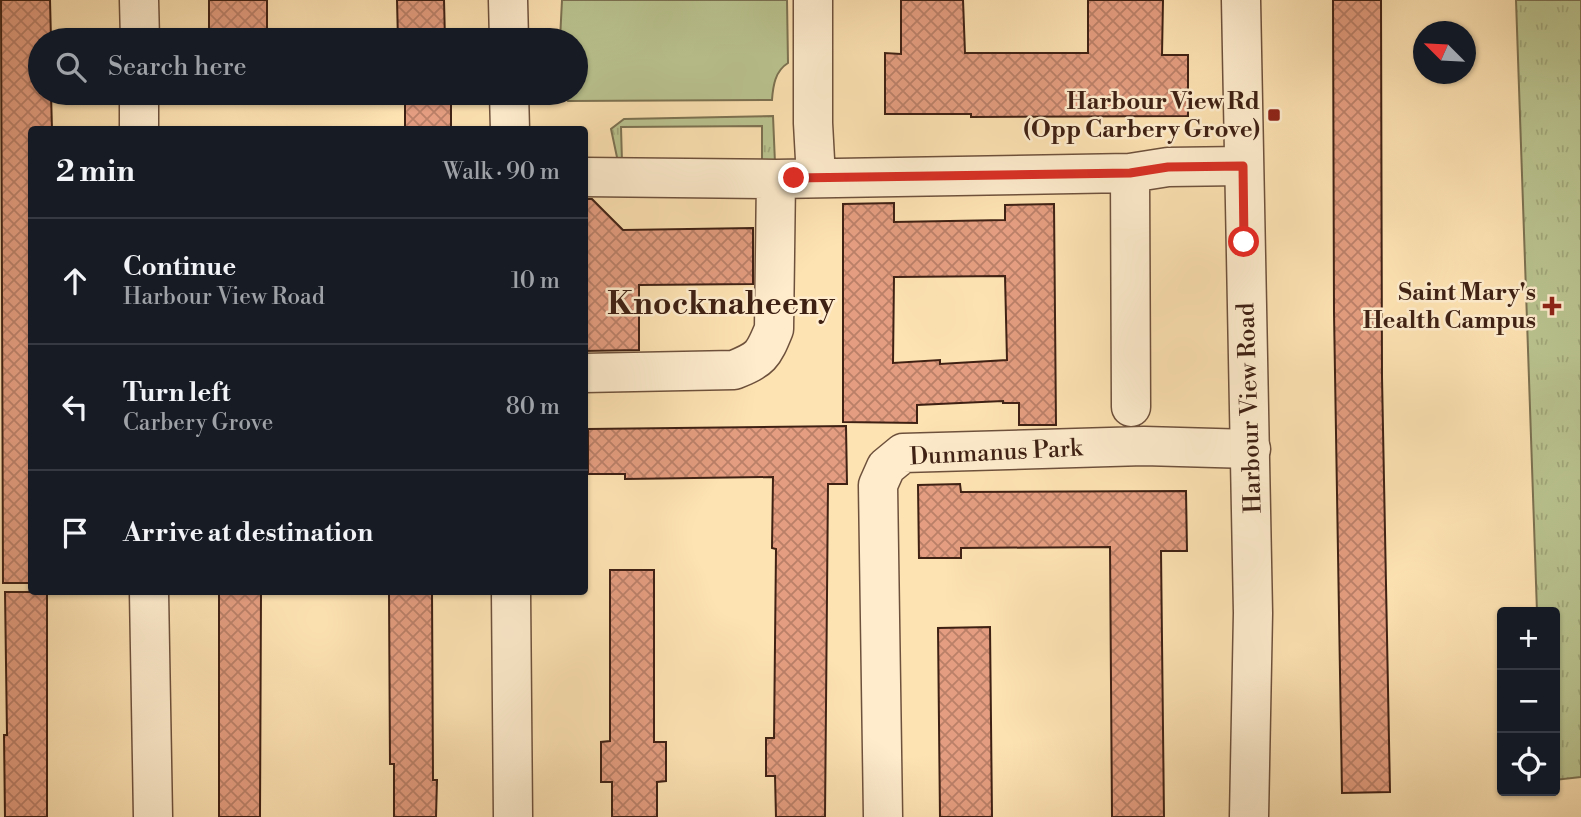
<!DOCTYPE html>
<meta charset="utf-8">
<style>
body{margin:0;font-family:"Libre Bodoni",serif;background:#242831;color:#f1f3f6}
.controls{position:absolute;right:21px;bottom:21px;display:grid;overflow:hidden;border-radius:7px;box-shadow:0 2px 5px #0004}
.controls button{width:63px;height:63px;display:grid;place-items:center;padding:0;border:0;border-bottom:2px solid #363941;background:#171b24;color:#f1f3f6;font:35px sans-serif}
.compass{position:absolute;left:1413px;top:21px;width:63px;height:63px;border-radius:50%;background:#171b24;box-shadow:0 2px 5px #0004;rotate:294deg}
.stop{position:absolute;width:21px;height:21px;margin:-16px;border:5px solid #d93025;border-radius:50%;background:#fff}
.stop.end{background:#d93025;border-color:#fff;box-shadow:0 2px 7px #0008}
.list{margin:0;padding:0;list-style:none}
h2{display:flex;justify-content:space-between;align-items:center;height:91px;margin:0;padding:0 28px;font-size:30px}
h2 small{font-size:23px;font-weight:400;color:#9ea1a6}
.list li{display:grid;grid-template-columns:46px 1fr auto;gap:21px;align-items:center;box-sizing:border-box;height:126px;padding:0 28px;border-top:2px solid #363941}
.list b{display:block;font-size:26px;white-space:nowrap}
.list p{margin:0;font-size:23px;white-space:nowrap;color:#9ea1a6}
.list em{font-size:23px;font-style:normal;color:#9ea1a6}
.icon{flex:none;width:38px;height:38px;fill:none;stroke:currentColor;stroke-width:2;stroke-linecap:round;stroke-linejoin:round}
.map{position:relative;flex:none;width:1581px;height:817px;overflow:hidden}
.search{position:absolute;background:#171b24;box-shadow:0 2px 5px #0004;left:28px;top:28px;width:560px;height:77px;display:flex;align-items:center;gap:18px;box-sizing:border-box;padding:0 24px;border-radius:38px;color:#9ea1a6;font-size:26px}
.panel{position:absolute;background:#171b24;box-shadow:0 2px 5px #0004;left:28px;top:126px;width:560px;height:469px;border-radius:7px}
.map>svg:first-child{display:block}
</style>
<div class="map">
<svg width="1581" height="817" viewBox="0 0 1581 817">
<defs>
<pattern id="grass-tufts" width="24" height="20" patternUnits="userSpaceOnUse" patternTransform="scale(1.75)"><rect width="24" height="20" fill="#bac490"/><path d="M3 7l-1-3M5 7V3M7 7l1-3M15 17l-1-3M17 17v-4M19 17l1-3" fill="none" stroke="#a1a87b"/></pattern>
<pattern id="building-cross-hatch" width="8" height="8" patternUnits="userSpaceOnUse" patternTransform="scale(1.75)"><rect width="8" height="8" fill="#e49d80"/><path d="M0 0l8 8M0 8l8-8" fill="none" stroke="#ba8068"/></pattern>
</defs>
<rect width="100%" height="100%" fill="#fde2b2"/>
<filter id="stains"><feTurbulence type="fractalNoise" baseFrequency=".00286" numOctaves="4"/><feColorMatrix values="0 0 0 0 .2 0 0 0 0 .09 0 0 0 0 .02 0 0 0 .5 -.17"/></filter>
<radialGradient id="worn" r=".72"><stop offset=".6" stop-color="#630" stop-opacity="0"/><stop offset="1" stop-color="#630" stop-opacity=".3"/></radialGradient>
<path fill="url(#grass-tufts)" stroke="#7c7252" stroke-width="2" d="M1516,0H1581V777L1555,780V612H1537Z
M773,116L775,163L762,161V126L621,127L622,162H618L611,129L624,119Z"/>
<path fill="#bac490" stroke="#7c7252" stroke-width="2" d="M562,0H787L788,63C775,71 773,86 772,100L568,101L560,93H576V40H560Z"/>
<path fill="url(#building-cross-hatch)" stroke="#3f2114" stroke-width="2" fill-rule="evenodd" d="M1,0H50L51,40H40V93H51L52,130H32V583H3Z
M209,0H267V40H209Z
M397,0H444L445,40H398Z
M901,0H963L965,53H1088V0H1163L1162,55H1188V116L971,117V114H885V53L901,54Z
M1333,0H1381L1382,377L1390,792L1342,793L1334,313Z
M451,100V130H405V101Z
M584,199H592L623,230L753,228V284L639,285V350L584,351Z
M894,203V222L1005,220V205L1054,204L1056,425H1019V403H1003V401L917,405V423L843,422V204ZM1005,276L1007,360L940,364V360L893,363L894,277Z
M846,426L847,484H828L825,817H776L775,776H766V738H774L776,549L772,548L773,477L625,479V474H588V429Z
M960,484L961,492L1186,491L1187,551H1161L1164,817H1112L1110,547L961,548V558H919L918,485Z
M610,570H654V742H666V781L657,782V817H612V782H601V742L610,741Z
M5,592H47V817H5L4,735H7Z
M219,592H261L260,817H219Z
M389,592H432L433,780H437L436,817H394V764H390Z
M990,627L992,817H940L938,628Z"/>
<g fill="none" stroke-linecap="round" stroke-linejoin="round">
<defs>
<path id="minor" d="M139,0L140,40
M508,0L509,40
M813,0V123L816,178
M509,93L510,130
M139,130V93
M1130,173L1131,407
M584,177L776,179L1130,173L1168,167L1243,166
M584,373L734,370C761,359 763,356 774,329L776,179
M149,592L153,817
M511,592L513,817
M883,817L878,485L886,467L903,453L1144,446L1251,449"/>
<path id="tertiary" d="M1241,0L1253,613L1249,817"/>
</defs>
<use href="#minor" stroke="#6e513c" stroke-width="41"/>
<use href="#tertiary" stroke="#6e513c" stroke-width="41"/>
<use href="#minor" stroke="#feeccd" stroke-width="38"/>
<use href="#tertiary" stroke="#feeccd" stroke-width="38"/>
</g>
<g fill="none" stroke-linecap="round" stroke-linejoin="round">
<path stroke="#d93025" stroke-width="9" d="M794,178L1130,173L1168,167L1243,166L1244,242"/>
</g>
<g fill="#8f2418" stroke="#feeccd" stroke-width="2.5">
<rect x="1267" y="108" width="14" height="14" rx="3.5"/>
<path d="M1548.5 295.5h7v7h7v7h-7v7h-7v-7h-7v-7h7z"/>
</g>
<g text-anchor="middle" stroke-width="5" stroke-linejoin="round" paint-order="stroke">
<g font-size="24" font-weight="bold" fill="#3f2114" stroke="#feeccd" text-anchor="end">
<text x="1260" y="109">Harbour View Rd<tspan x="1260" dy="28">(Opp Carbery Grove)</tspan></text>
<text x="1536" y="300">Saint Mary's<tspan x="1536" dy="28">Health Campus</tspan></text>
</g>
<g font-size="24" fill="#3f2114" stroke="#feeccd">
<text transform="translate(1249 408) rotate(-92)" y="8">Harbour View Road</text>
<text transform="translate(996 452) rotate(-3)" y="8">Dunmanus Park</text>
</g>
<g font-size="32" font-weight="bold" fill="#3f2114" stroke="#feeccd">
<text x="721" y="314">Knocknaheeny</text>
</g>
</g>
<rect width="100%" height="100%" filter="url(#stains)"/>
<rect width="100%" height="100%" fill="url(#worn)"/>
</svg>
<div class="controls">
<button>+</button>
<button>−</button>
<button><svg class="icon" aria-label="locate" viewBox="0 0 24 24"><circle cx="12" cy="12" r="6"/><path d="M12 2v4M12 18v4M2 12h4M18 12h4"/></svg></button>
</div>
<svg class="compass" viewBox="-18 -18 36 36"><path d="M0-13l5 13h-10z" fill="#e53935"/><path d="M0 13l5-13h-10z" fill="#9ea1a6"/></svg>
<div class="stop" style="left:1244px;top:242px"></div>
<div class="stop end" style="left:794px;top:178px"></div>
<div class="search"><svg class="icon" aria-label="search" viewBox="0 0 24 24"><circle cx="10" cy="10" r="6"/><path d="M15 15l6 6"/></svg>Search here</div>
<section class="panel">
<h2>2 min<small>Walk · 90 m</small></h2>
<ul class="list">
<li><svg class="icon" aria-label="ahead" viewBox="0 0 24 24"><path d="M12 20V5M6 11l6-6 6 6"/></svg><div><b>Continue</b><p>Harbour View Road</p></div><em>10 m</em></li>
<li><svg class="icon" aria-label="left" viewBox="0 0 24 24"><path d="M17 20v-9H6M10 6l-5 5 5 5"/></svg><div><b>Turn left</b><p>Carbery Grove</p></div><em>80 m</em></li>
<li><svg class="icon" aria-label="arrive" viewBox="0 0 24 24"><path d="M6 21V4h12l-3 4 3 4H6"/></svg><div><b>Arrive at destination</b></div></li>
</ul>
</section>
</div>
